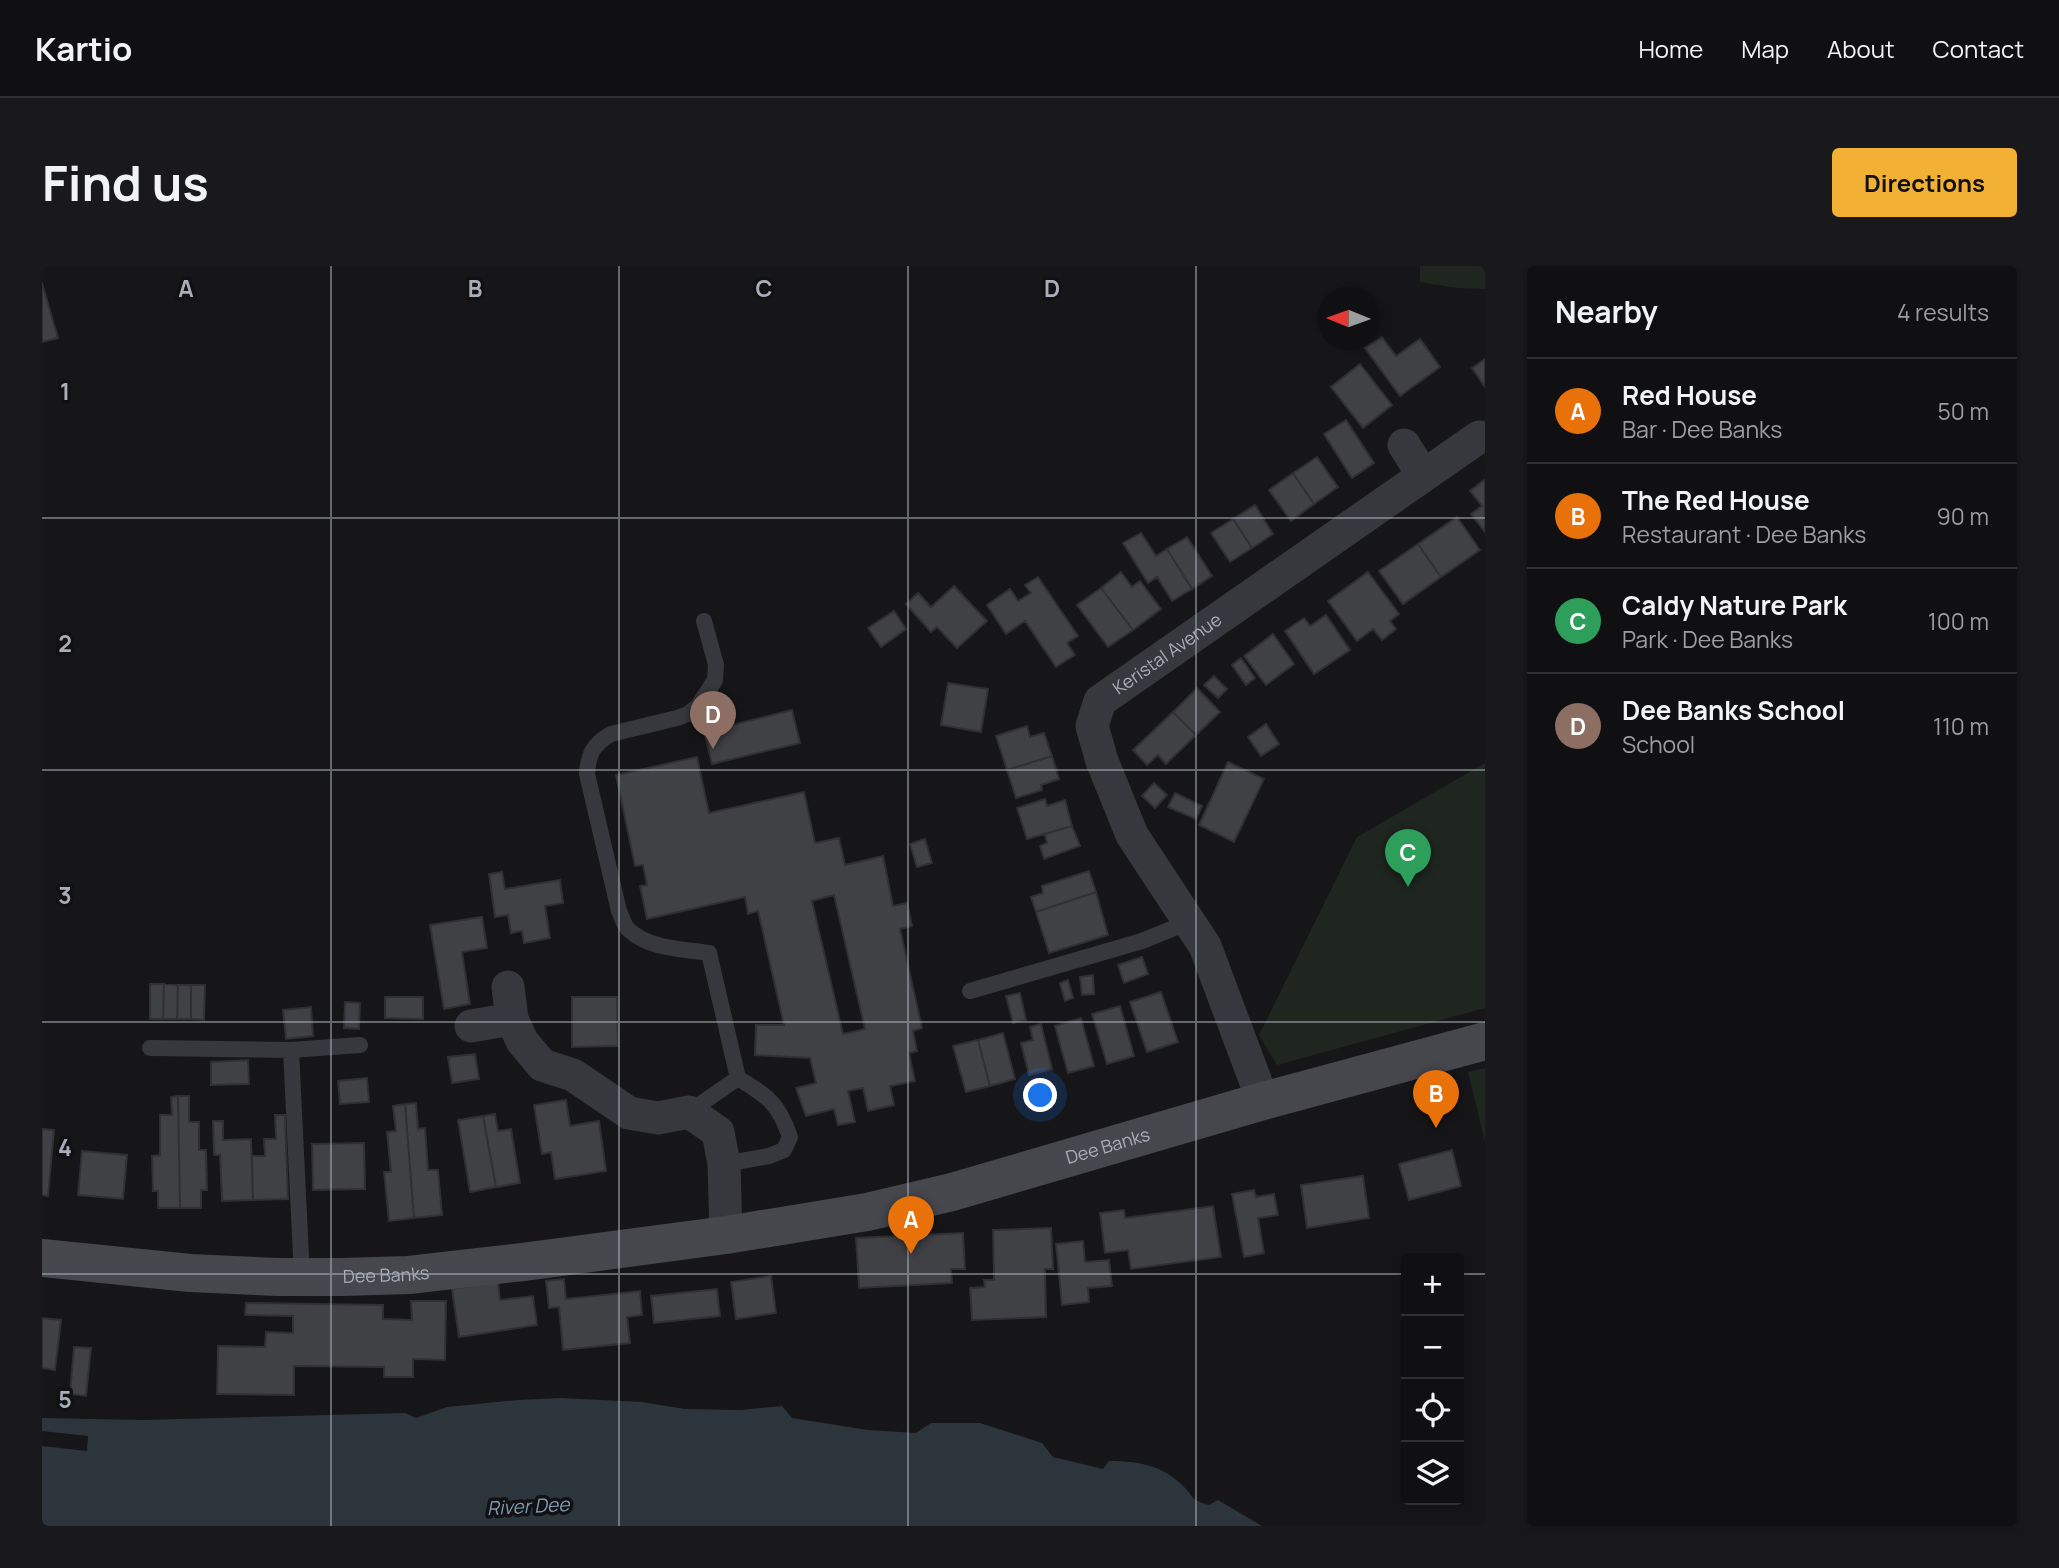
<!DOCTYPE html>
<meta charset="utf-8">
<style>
body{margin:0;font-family:Manrope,sans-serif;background:#19191b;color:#f1f3f6}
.controls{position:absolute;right:21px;bottom:21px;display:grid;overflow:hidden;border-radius:7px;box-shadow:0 4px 10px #0003}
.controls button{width:63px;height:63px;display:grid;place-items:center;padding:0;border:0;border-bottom:2px solid #303032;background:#101012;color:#f1f3f6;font:35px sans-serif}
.compass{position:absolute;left:1275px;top:21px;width:63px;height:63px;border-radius:50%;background:#101012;box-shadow:0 4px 10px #0003;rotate:271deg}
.you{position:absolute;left:999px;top:830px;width:24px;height:24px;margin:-18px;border:5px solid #fff;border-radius:50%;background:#1a73e8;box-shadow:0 0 0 10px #1a73e833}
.badge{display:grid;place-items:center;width:46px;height:46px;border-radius:50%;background:#f2b134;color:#fff;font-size:23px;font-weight:700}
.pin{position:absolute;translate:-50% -58px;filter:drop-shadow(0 2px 4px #0008)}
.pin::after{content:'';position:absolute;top:37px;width:24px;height:21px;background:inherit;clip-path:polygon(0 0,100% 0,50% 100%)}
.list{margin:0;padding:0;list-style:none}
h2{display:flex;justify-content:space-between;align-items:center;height:91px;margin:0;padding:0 28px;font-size:30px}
h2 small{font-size:23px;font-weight:400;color:#9c9d9f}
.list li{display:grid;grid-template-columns:46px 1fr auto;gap:21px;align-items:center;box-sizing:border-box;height:105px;padding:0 28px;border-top:2px solid #303032}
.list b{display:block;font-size:26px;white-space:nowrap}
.list p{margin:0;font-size:23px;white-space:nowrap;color:#9c9d9f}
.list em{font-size:23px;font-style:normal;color:#9c9d9f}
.icon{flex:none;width:38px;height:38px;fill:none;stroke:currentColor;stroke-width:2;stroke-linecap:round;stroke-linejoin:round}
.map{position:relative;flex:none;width:1443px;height:1260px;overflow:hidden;border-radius:7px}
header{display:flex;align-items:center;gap:42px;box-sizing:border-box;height:98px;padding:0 35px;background:#101012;border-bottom:2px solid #303032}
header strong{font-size:33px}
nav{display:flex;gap:38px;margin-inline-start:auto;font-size:24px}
.intro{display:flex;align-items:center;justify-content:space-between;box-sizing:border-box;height:168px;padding:0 42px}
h1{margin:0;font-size:49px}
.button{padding:18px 32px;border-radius:7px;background:#f2b134;color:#111;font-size:24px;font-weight:700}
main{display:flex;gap:42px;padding:0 42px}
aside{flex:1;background:#101012;border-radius:7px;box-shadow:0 4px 10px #0003}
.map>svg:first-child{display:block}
</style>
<header>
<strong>Kartio</strong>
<nav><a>Home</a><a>Map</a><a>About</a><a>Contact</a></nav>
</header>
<div class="intro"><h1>Find us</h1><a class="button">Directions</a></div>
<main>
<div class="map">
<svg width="1443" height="1260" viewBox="0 0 1443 1260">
<rect width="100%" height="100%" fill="#161618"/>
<path fill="#1e261f" d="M1378,0H1443V23L1415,22L1378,16Z
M1443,497V742L1235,799L1217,769L1315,571Z
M1443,802V876L1426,806Z"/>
<path fill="#2c353c" d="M519,1132L599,1136L643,1143L699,1144L740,1140L750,1152L826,1164L874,1167L889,1157H938L1000,1177L1011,1191L1061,1203L1067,1195C1095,1195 1121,1199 1141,1220C1154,1233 1147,1233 1167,1239L1176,1234L1220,1260H0V1152L101,1154L363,1147L374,1152L405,1141L476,1134Z"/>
<path fill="#161618" d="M0,1165L46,1170L45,1185L0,1180Z"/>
<path fill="#404145" stroke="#303034" stroke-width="2" fill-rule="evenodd" d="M0,17L16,72L0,76Z
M1340,71L1354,90L1378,73L1398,101L1358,130L1323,82Z
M1443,93V121L1430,102Z
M1318,98L1350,139L1321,162L1289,121Z
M1304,154L1332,197L1310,212L1282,168Z
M1275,191L1296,221L1272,238L1251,207Z
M1251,207L1272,238L1249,255L1227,224Z
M1442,214L1443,215V266L1429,248L1440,240L1428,225Z
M1213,239L1231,268L1210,282L1191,253Z
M1415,251L1438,284L1399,311L1376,278Z
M1191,253L1210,282L1188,296L1169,267Z
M1099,267L1114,290L1125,283L1150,323L1130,335L1115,311L1106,317L1081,277Z
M1145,271L1170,310L1150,323L1125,283Z
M1376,278L1399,311L1361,338L1337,305Z
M1079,306L1090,321L1098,315L1119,343L1091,364L1059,322Z
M1326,306L1357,348L1348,355L1354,363L1340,374L1331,363L1315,375L1286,335Z
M996,311L1036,370L1025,377L1033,389L1014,401L983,355L964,368L945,339L968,323L976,335L989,327L983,319Z
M912,320L945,355L915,382L895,361L889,366L864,338L876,327L889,341Z
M1059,322L1091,364L1066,381L1035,339Z
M852,345L864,363L839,381L826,362Z
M1284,349L1308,384L1272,408L1243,365L1262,352L1268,360Z
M1231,368L1252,398L1224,419L1202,390Z
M1199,392L1213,412L1204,419L1190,399Z
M1172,410L1185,423L1176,432L1162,419Z
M906,417L946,423L939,466L899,459Z
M1155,422L1178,446L1154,469L1131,446Z
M750,444L758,477L670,498L662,466Z
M1131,446L1154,469L1124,498L1116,489L1105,499L1091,484Z
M1224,458L1237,478L1219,490L1206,471Z
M985,460L988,471L1002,467L1010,490L965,504L954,470Z
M1010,490L1017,513L999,519L1000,524L974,532L965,504Z
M655,491L667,547L762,526L773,577L797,572L803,599L841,590L851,640L865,637L870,660L858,663L880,762L871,765L875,785L867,787L873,815L848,820L852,839L826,845L821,822L806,825L813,856L796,859L792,843L764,850L754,822L774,817L768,792L713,789L714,759H742L716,645L706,648L703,631L605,653L598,620L605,619L601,599L593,600L574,509ZM792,629L823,763L801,768L770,635Z
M1186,496L1222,513L1192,576L1157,559Z
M1112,517L1125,529L1113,542L1100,530Z
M1133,527L1160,540L1154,553L1126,541Z
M1003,533L1005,540L1023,534L1030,560L985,573L975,542Z
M1030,560L1038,580L1002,593L998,580L1005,577L1003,568Z
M883,573L890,597L875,601L868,578Z
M1047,605L1054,626L994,646L989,631L1001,627L1000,620Z
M460,606L463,623L518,614L521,637L503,640L508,672L482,677L480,665L469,667L466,649L453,651L447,608Z
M1054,626L1066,669L1007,687L994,646Z
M440,651L445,682L420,686L428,738L402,743L388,659Z
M1100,691L1106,708L1082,717L1076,699Z
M1051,709L1052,728L1040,729L1038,711Z
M1026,714L1031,732L1023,735L1018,717Z
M108,718H122L121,753H108Z
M122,718L136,719L135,753H121Z
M136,719H149V753H135Z
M149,719H163L162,754L149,753Z
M1119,726L1136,776L1105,786L1088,736Z
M978,727L984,754L971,757L964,730Z
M343,731H381V753L343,752Z
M530,731H575L576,780L530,781Z
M303,736L318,737L317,763L302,762Z
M1078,740L1092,790L1065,798L1050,748Z
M269,741L271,770L244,773L241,744Z
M1039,752L1052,800L1026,807L1013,760Z
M999,758L1010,803L987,809L979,777L991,774L988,761Z
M961,767L973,813L948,820L936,774Z
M936,774L948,820L924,826L911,780Z
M433,788L437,813L410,817L406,791Z
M206,794L207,818L169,819V796Z
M325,812L327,836L298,838L296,815Z
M136,830H147V856H157V884H164L165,924H159V942H138Z
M136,830L138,942H116V925H111L110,890L118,889V849H130L129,831Z
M524,834L528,860L557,855L564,905L513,913L509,886L500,888L492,839Z
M374,837L376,863L383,862L386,904H396L400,949L372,952L363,838Z
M363,838L372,952L347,955L342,906H349L345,866L354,865L351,840Z
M453,848L456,865L469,863L478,917L454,921L441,850Z
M233,849H243L246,933L211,934L210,890H223L222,873H234Z
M441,850L454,921L428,926L416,854Z
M171,855H181V874L209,873L211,934L180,935L178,889H172Z
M0,863L12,864L6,930L0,929Z
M322,877L323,923L271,924L270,878Z
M1410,884L1419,920L1367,934L1357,898Z
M40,885L85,889L81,933L36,929Z
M1321,910L1327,952L1265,962L1259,919Z
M1212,924L1214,931L1232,928L1236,949L1216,952L1222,987L1202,991L1190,928Z
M1171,940L1179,991L1089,1003L1086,984L1063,987L1058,947L1082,944L1083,952Z
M1009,962L1011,1003H1003L1004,1051L930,1054L928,1022L943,1021L942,1014H952L951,964Z
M921,967L923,1003H909L910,1017L817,1022L814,972Z
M1041,975L1043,996L1067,994L1070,1020L1046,1022L1047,1036L1020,1039L1014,978Z
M729,1010L734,1047L694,1053L689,1016Z
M522,1013L524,1033L598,1025L600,1049L585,1051L588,1077L521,1084L517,1041L507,1042L504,1015Z
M456,1016L458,1034L491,1030L495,1059L417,1071L410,1023Z
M675,1023L678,1050L612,1057L609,1030Z
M369,1035H404L403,1094L371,1093V1111H342V1101L252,1100V1129L175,1128L176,1080L223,1081L224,1066L251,1067V1050L203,1049L204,1037L341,1039V1053L370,1054Z
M0,1052L19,1054L13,1104L0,1102Z
M32,1081L49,1082L44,1130L28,1128Z"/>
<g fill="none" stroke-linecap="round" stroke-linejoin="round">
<path stroke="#37383d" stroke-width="16" d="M662,355L674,399L673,414L656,440L646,448L635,452L569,468C551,478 546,489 545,508L577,645C580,651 582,660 587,664C607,683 641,683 667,687L696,812C726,831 736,836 748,871L742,884L727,890L682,898
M928,725L1100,675L1147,656
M108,782L249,784L260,1011
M249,784L318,779
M647,846L696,812"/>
<g stroke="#37383d" stroke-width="33">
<path d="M1362,179L1381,209"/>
<path d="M466,721L470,753L480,775L500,799L531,809L587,847L616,852L647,846L676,866L682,898L684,969"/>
<path d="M429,760L470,753"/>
<path id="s1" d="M1221,835L1163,680L1090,569L1060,495L1050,460L1058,435L1437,171"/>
</g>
<path stroke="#45474d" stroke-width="38" id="s2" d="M0,992L148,1007L235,1011H300L367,1009L481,996L684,969L825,946L910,926L1221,835L1443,775"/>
</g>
<path fill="none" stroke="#a8adb8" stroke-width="2" stroke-opacity="0.55" d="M289,0V1260M577,0V1260M866,0V1260M1154,0V1260M0,252H1443M0,504H1443M0,756H1443M0,1008H1364M1417,1008H1443"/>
<g text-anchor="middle" stroke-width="7" stroke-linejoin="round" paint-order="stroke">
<g font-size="18" fill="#a8adb8" stroke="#111113">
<text dy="6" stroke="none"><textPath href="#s1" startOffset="523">Keristal Avenue</textPath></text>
<text dy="6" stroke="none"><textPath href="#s2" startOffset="1080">Dee Banks</textPath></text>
<text dy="6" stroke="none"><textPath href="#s2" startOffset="345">Dee Banks</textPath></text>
</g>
<g font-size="19" font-style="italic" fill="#7f9bb3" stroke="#111113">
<text transform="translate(486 1240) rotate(-3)" y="7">River Dee</text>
</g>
</g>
<g font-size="23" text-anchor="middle" font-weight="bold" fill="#a8adb8" stroke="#111113" stroke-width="7" stroke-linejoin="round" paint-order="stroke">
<text x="144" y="31">A</text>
<text x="433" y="31">B</text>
<text x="722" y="31">C</text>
<text x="1010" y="31">D</text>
<text x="23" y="134">1</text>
<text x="23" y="386">2</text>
<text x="23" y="638">3</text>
<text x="23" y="890">4</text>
<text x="23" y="1142">5</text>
</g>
</svg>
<div class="controls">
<button>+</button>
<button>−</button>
<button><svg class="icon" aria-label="locate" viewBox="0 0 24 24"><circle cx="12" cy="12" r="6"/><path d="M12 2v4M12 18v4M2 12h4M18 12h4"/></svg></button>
<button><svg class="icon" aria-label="layers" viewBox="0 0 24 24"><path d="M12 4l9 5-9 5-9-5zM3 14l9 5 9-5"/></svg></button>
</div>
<svg class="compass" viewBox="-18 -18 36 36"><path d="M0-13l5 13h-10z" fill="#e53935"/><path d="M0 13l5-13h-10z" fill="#9c9d9f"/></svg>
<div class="you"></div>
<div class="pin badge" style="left:869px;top:988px;background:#e8710a">A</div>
<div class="pin badge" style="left:1394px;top:862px;background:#e8710a">B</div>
<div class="pin badge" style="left:1366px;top:621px;background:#2e9e5b">C</div>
<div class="pin badge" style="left:671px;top:483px;background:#8d6e63">D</div>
</div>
<aside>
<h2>Nearby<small>4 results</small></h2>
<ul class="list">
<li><span class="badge" style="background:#e8710a">A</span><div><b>Red House</b><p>Bar · Dee Banks</p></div><em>50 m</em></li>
<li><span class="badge" style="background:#e8710a">B</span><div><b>The Red House</b><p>Restaurant · Dee Banks</p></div><em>90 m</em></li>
<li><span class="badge" style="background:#2e9e5b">C</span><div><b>Caldy Nature Park</b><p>Park · Dee Banks</p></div><em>100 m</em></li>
<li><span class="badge" style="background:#8d6e63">D</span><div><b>Dee Banks School</b><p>School</p></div><em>110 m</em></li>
</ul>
</aside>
</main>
